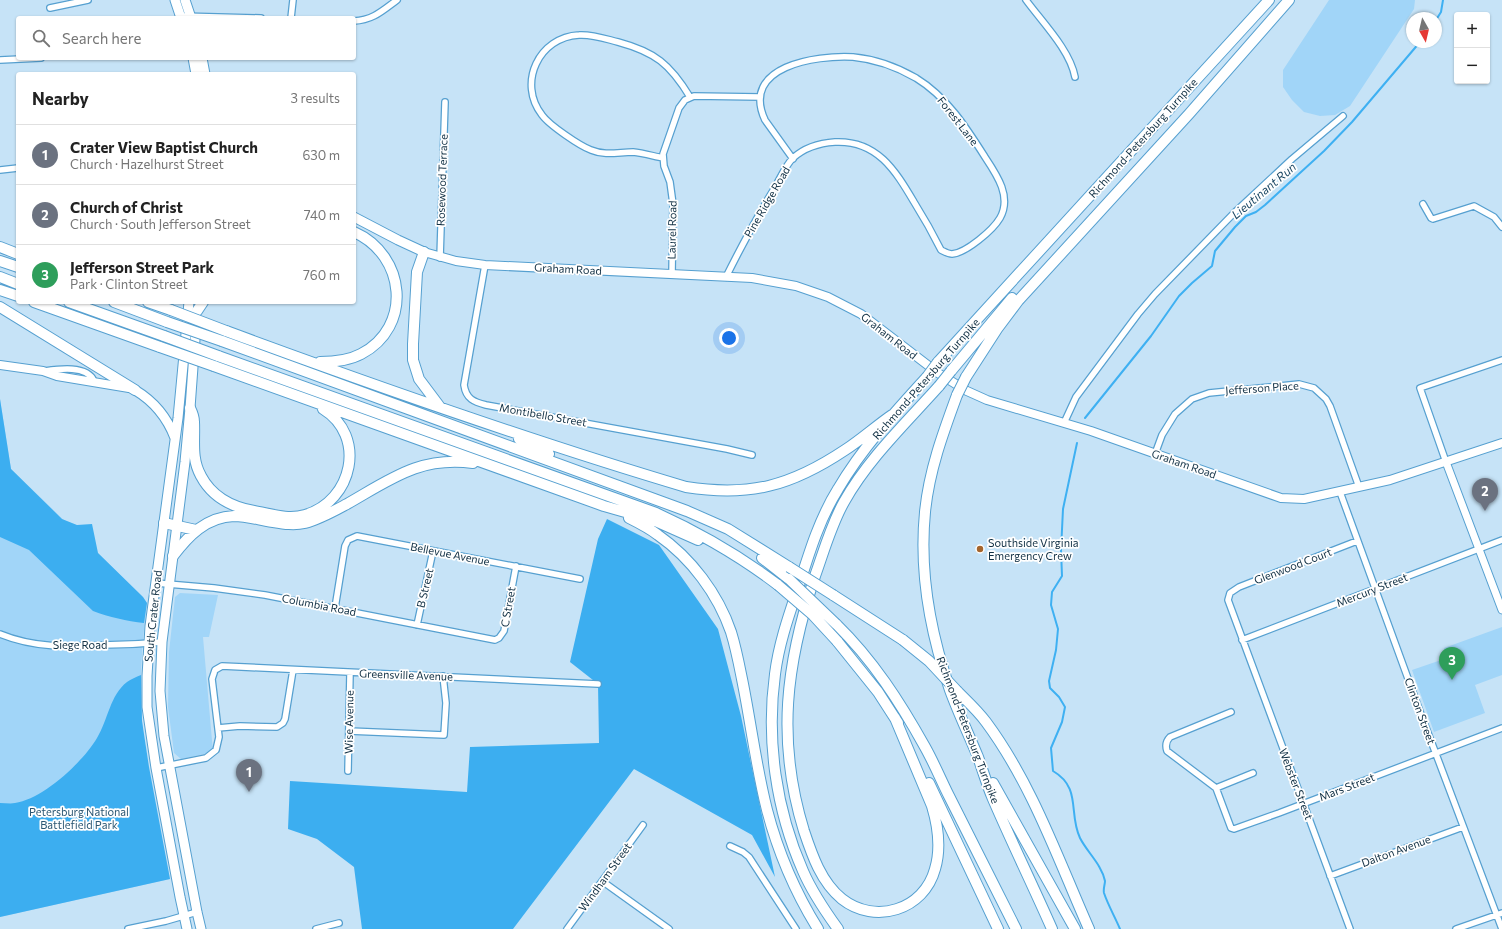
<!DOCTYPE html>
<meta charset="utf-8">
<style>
body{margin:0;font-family:Commissioner,sans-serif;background:#f6f6f6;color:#222}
.controls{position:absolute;right:12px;top:12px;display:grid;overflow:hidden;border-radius:4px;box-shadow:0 1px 3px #0004}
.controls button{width:36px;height:36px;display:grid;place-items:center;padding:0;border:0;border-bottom:1px solid #e0e0e0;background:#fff;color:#222;font:20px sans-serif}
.compass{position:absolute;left:1406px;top:12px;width:36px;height:36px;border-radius:50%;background:#fff;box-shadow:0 1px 3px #0004;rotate:172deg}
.you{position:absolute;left:729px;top:338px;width:14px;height:14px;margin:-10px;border:3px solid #fff;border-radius:50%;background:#1a73e8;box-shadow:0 0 0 6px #1a73e833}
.badge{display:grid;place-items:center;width:26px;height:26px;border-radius:50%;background:#a4652d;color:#fff;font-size:13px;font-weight:700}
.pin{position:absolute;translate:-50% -33px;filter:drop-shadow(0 1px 2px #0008)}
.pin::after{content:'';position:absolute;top:21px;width:14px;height:12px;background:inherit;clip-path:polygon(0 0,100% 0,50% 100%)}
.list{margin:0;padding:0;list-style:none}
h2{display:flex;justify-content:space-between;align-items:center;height:52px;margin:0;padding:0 16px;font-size:17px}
h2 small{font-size:13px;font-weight:400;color:#767676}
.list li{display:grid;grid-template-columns:26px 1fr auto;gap:12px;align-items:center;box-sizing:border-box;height:60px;padding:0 16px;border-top:1px solid #e0e0e0}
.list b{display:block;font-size:15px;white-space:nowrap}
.list p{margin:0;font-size:13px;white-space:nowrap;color:#767676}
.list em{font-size:13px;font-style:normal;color:#767676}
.icon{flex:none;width:22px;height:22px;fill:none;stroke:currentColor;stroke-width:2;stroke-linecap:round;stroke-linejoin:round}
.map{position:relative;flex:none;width:1502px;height:929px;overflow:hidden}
.search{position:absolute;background:#fff;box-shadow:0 1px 3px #0004;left:16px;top:16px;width:340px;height:44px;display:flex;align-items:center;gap:10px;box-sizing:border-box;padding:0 14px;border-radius:4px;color:#767676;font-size:15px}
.panel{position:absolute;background:#fff;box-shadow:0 1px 3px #0004;left:16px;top:72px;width:340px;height:232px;border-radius:4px}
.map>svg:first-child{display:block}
</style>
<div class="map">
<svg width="1502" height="929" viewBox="0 0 1502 929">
<rect width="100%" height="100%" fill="#c6e3f7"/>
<path fill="#a1d5f8" d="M1329,0H1415L1414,9L1350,106L1335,115L1320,116L1304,112L1292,100L1283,87V70Z
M0,399L11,469L143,597L147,603C142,642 139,681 142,719C146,771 160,828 170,879L0,917Z
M180,593L218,595L209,637H203L213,752L181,759L174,753L168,707L169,652L175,597Z
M1502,627V675L1475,685L1485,713L1434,732L1412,670L1447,658L1444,648Z"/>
<path fill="#3caef0" d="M0,399L11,469L62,519L77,525L92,524L98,553L143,597L147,603L144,623C127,621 109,617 93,611L29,550L0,537Z
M607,519L659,545L718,629L741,716L775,877L752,835L634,769L513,929H362L354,867L317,839L288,829L290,781L467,792L470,747L599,743L598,684L570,662L598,539Z
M141,675L142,721L149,767L170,879L0,917V803C5,803 11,804 15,803C43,799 83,762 97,738C108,720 110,695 127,682C131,679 136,677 141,675Z"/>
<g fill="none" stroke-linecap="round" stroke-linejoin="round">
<path stroke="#3eb0f2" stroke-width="2" d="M1436,20L1441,12L1443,0
M1085,418L1151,336L1179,296L1192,283L1212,266L1215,251L1235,227L1246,216L1256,212L1265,205L1324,151L1352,122L1420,42
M1077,443L1063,509L1061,550L1062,576L1052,592L1051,605L1058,629L1056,650L1049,681L1050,688L1059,697L1065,707L1062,722L1051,748L1053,771C1082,788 1068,813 1080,838C1087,852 1102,865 1105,881C1105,884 1103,889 1104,893C1108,905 1115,917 1120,929"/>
<defs>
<path id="minor" d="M1026,0C1042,22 1070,50 1075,77
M50,8L88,0
M180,16L261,18
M291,18L293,0
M354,21C373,20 382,11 397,0
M0,60L41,58
M663,158C653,156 643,153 633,152C619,152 605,156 591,150C580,146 549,125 542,115C517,83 539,37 579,35C592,34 606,39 618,42C655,52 670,64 690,97
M0,170L18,168
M1423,204L1431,218L1433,219L1474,206L1494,217L1502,227
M440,258L445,102
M485,265L464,385C466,399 474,402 486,405L727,449L752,455
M672,274L673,204L670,182L664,166L663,154L679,108L685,100L694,96L760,97
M726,277C741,247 757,217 774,189C780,179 785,166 793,158C804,148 820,143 835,142C877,140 895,170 914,202C924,218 933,234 941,250C945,252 948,254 952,254C966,253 993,230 1000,218C1012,197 997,175 985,157C966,127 947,97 916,78C897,67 874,59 853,57C816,55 740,66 765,120L793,159
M45,371C59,369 87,365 94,381
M1064,423L1076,397L1138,314L1155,294L1234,213L1292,159L1343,116
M1155,454L1162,435L1175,414L1192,399L1209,393L1299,384L1314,388L1326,399L1330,406L1359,487
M1446,462L1420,388L1502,360
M1340,492L1422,717L1502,929
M156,583L214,588L265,595L495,640L499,638L504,631L516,566
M335,608L345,546L348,540L357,536L580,579
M417,625L433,551
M0,634C34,648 68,647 103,645C123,645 142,644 162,642
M1242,640L1502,540
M1231,712L1170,737C1166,741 1165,745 1167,751L1216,788L1253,773
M218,728L240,726L277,727L283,723L285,719L293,670
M349,731L444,735L446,703L443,676
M156,768L206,758L216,750L219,737L212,679L215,670L222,666L598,684
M348,771L350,673
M1216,788L1231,828L1234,829L1279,813L1502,728
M730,846L743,852L749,857L796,929
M1330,876L1463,827
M602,881L669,929
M128,929L166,921L197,912
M316,929L339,923
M567,929L643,825
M1350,929L1228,600L1230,593L1239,587L1357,541
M1456,929L1502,913"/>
<path id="tertiary" d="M1446,462L1502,610"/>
<path id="secondary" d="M424,252L456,261L485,265L752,278L796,286L828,297L861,314L938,373L967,391L987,400L1091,431L1281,498L1304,499L1390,480L1502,443
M0,365L43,371L57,376L129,388"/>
<path id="primary" d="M175,0L181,18
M185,0L191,18
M193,58L196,74
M202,58L205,74
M354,217L398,240L424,252
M196,326L190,408L185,462L162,642L160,691L164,736L197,912L201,929
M135,390C155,402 167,417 175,438
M187,929L180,897L156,768L147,707V676L150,626L178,418L189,302"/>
<path id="motorway" d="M0,247L18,254
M424,252L417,272L413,344V360L419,379L440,407
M0,261L18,267
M0,277L18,284
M0,290L18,296
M34,302L160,347
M69,302L164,336
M114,302L167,322
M148,302L171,310
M0,307L135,390
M197,311L203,302
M226,331C378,387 531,441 686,487C750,497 791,486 845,450C862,439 876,426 892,415
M222,341L687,511L728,529L789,567
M218,356L656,513C700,533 740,556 778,585
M320,362C334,362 348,361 361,354C413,327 406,255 354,232
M938,362L1269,0
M214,366L604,506L653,520L698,540
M951,371L1012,298
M966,377L997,329L1018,301L1189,114L1289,0
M957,395C943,433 929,471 925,512C919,573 930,632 950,690C958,712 969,735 978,757C983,771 987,785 993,799C1012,843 1033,886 1052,929
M190,408C192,412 194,418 194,422C195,441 191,458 201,476C212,497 232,507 254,511C271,514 288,520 305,515C353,501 367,436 323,409
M519,439L549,454
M629,518C639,523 649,528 658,535C691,558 718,594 731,632C736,648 739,664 742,679C751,723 756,767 767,810C778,852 795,892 818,929
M164,523L196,530
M173,556C188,536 206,517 234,516C245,516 256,519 267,521C280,523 292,526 305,523C320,519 334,511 347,504C391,479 420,456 473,463
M762,558L789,579
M833,595L903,640
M836,624C873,660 900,702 925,747C934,763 941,780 949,796C971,840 994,885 1016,929
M837,641L878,692L898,723
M957,691C967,701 978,711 986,722C1032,784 1058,859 1089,929
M895,718L932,806C938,826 941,849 935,869C924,910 875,925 842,899C821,882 812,855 804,831C776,740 786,664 815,576C824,551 831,525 844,502C868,459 906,423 939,386
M929,783L998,929
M993,783L1075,929
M838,929C825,911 812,892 803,871C776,810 766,740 775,674C779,642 790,612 800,582C810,550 820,518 838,489C862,448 895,412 927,377"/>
</defs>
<use href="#minor" stroke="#56a0d0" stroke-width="8"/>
<use href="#tertiary" stroke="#56a0d0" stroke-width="9"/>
<use href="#secondary" stroke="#56a0d0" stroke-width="10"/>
<use href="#primary" stroke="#56a0d0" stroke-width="11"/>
<use href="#motorway" stroke="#56a0d0" stroke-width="12"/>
<use href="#minor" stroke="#fff" stroke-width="5.5"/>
<use href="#tertiary" stroke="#fff" stroke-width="7"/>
<use href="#secondary" stroke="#fff" stroke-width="8"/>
<use href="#primary" stroke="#fff" stroke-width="9"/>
<use href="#motorway" stroke="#fff" stroke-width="10"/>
<defs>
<path id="motorway-bridge" d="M171,310L226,331
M167,322L222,341
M164,336L218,356
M160,347L214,366
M927,377L938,362
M939,386L951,371
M957,395L966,377
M789,567L833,595
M789,579L836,624
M778,585L813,615L837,641
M903,640L929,661L957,691"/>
</defs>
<use href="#motorway-bridge" stroke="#56a0d0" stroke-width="12" stroke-linecap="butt"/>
<use href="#motorway-bridge" stroke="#fff" stroke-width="10"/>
</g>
<circle fill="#a4652d" stroke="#fff" stroke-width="1.5" cx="980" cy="549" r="4"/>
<g text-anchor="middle" stroke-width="3.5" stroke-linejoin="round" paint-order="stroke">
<g font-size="11" fill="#113044" stroke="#fff">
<text transform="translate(958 121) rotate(52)" y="4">Forest Lane</text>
<text transform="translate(1143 138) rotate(-48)" y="4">Richmond-Petersburg Turnpike</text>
<text transform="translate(442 180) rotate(-88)" y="4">Rosewood Terrace</text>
<text transform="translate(767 202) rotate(-60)" y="4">Pine Ridge Road</text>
<text transform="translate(672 230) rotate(-89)" y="4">Laurel Road</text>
<text transform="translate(568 269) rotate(3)" y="4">Graham Road</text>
<text transform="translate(889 336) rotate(38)" y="4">Graham Road</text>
<text transform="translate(926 379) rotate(-49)" y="4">Richmond-Petersburg Turnpike</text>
<text transform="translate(1262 388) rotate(-4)" y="4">Jefferson Place</text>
<text transform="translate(543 415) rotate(10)" y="4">Montibello Street</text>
<text transform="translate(1184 464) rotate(19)" y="4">Graham Road</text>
<text transform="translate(450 554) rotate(11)" y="4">Bellevue Avenue</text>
<text transform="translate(1293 566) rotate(-21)" y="4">Glenwood Court</text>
<text transform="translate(425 588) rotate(-77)" y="4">B Street</text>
<text transform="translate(1372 590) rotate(-21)" y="4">Mercury Street</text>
<text transform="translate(319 605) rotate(11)" y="4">Columbia Road</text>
<text transform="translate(508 607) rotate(-80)" y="4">C Street</text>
<text transform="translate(153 616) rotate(-84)" y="4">South Crater Road</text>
<text x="80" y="649">Siege Road</text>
<text transform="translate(406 675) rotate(2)" y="4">Greensville Avenue</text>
<text transform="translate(1420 711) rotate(70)" y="4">Clinton Street</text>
<text transform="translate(349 722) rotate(-89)" y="4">Wise Avenue</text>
<text transform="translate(968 730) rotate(69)" y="4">Richmond-Petersburg Turnpike</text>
<text transform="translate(1296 784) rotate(69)" y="4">Webster Street</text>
<text transform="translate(1347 787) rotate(-21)" y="4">Mars Street</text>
<text transform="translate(1396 851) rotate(-20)" y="4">Dalton Avenue</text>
<text transform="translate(605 877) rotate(-54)" y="4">Windham Street</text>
</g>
<g font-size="11" fill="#113044" stroke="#fff" text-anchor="start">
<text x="988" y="547">Southside Virginia<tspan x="988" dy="13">Emergency Crew</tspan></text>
</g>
<g font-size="11" fill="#2b5773" stroke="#fff">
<text x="79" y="816">Petersburg National<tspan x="79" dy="13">Battlefield Park</tspan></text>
</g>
<g font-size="12" font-style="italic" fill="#1d4965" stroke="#fff">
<text transform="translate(1264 191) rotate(-40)" y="4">Lieutinant Run</text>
</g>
</g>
</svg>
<div class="controls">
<button>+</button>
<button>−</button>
</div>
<svg class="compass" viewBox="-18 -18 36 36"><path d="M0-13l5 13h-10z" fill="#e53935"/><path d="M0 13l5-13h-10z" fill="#767676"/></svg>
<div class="you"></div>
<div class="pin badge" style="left:249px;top:792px;background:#6b7280">1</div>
<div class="pin badge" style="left:1485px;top:511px;background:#6b7280">2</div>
<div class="pin badge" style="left:1452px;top:680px;background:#2e9e5b">3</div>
<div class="search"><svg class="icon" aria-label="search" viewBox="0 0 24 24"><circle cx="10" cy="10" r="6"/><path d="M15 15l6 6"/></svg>Search here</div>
<section class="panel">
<h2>Nearby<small>3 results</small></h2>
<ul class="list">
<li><span class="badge" style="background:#6b7280">1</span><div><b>Crater View Baptist Church</b><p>Church · Hazelhurst Street</p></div><em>630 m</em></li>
<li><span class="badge" style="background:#6b7280">2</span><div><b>Church of Christ</b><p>Church · South Jefferson Street</p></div><em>740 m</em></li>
<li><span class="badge" style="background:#2e9e5b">3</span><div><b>Jefferson Street Park</b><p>Park · Clinton Street</p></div><em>760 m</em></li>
</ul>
</section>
</div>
